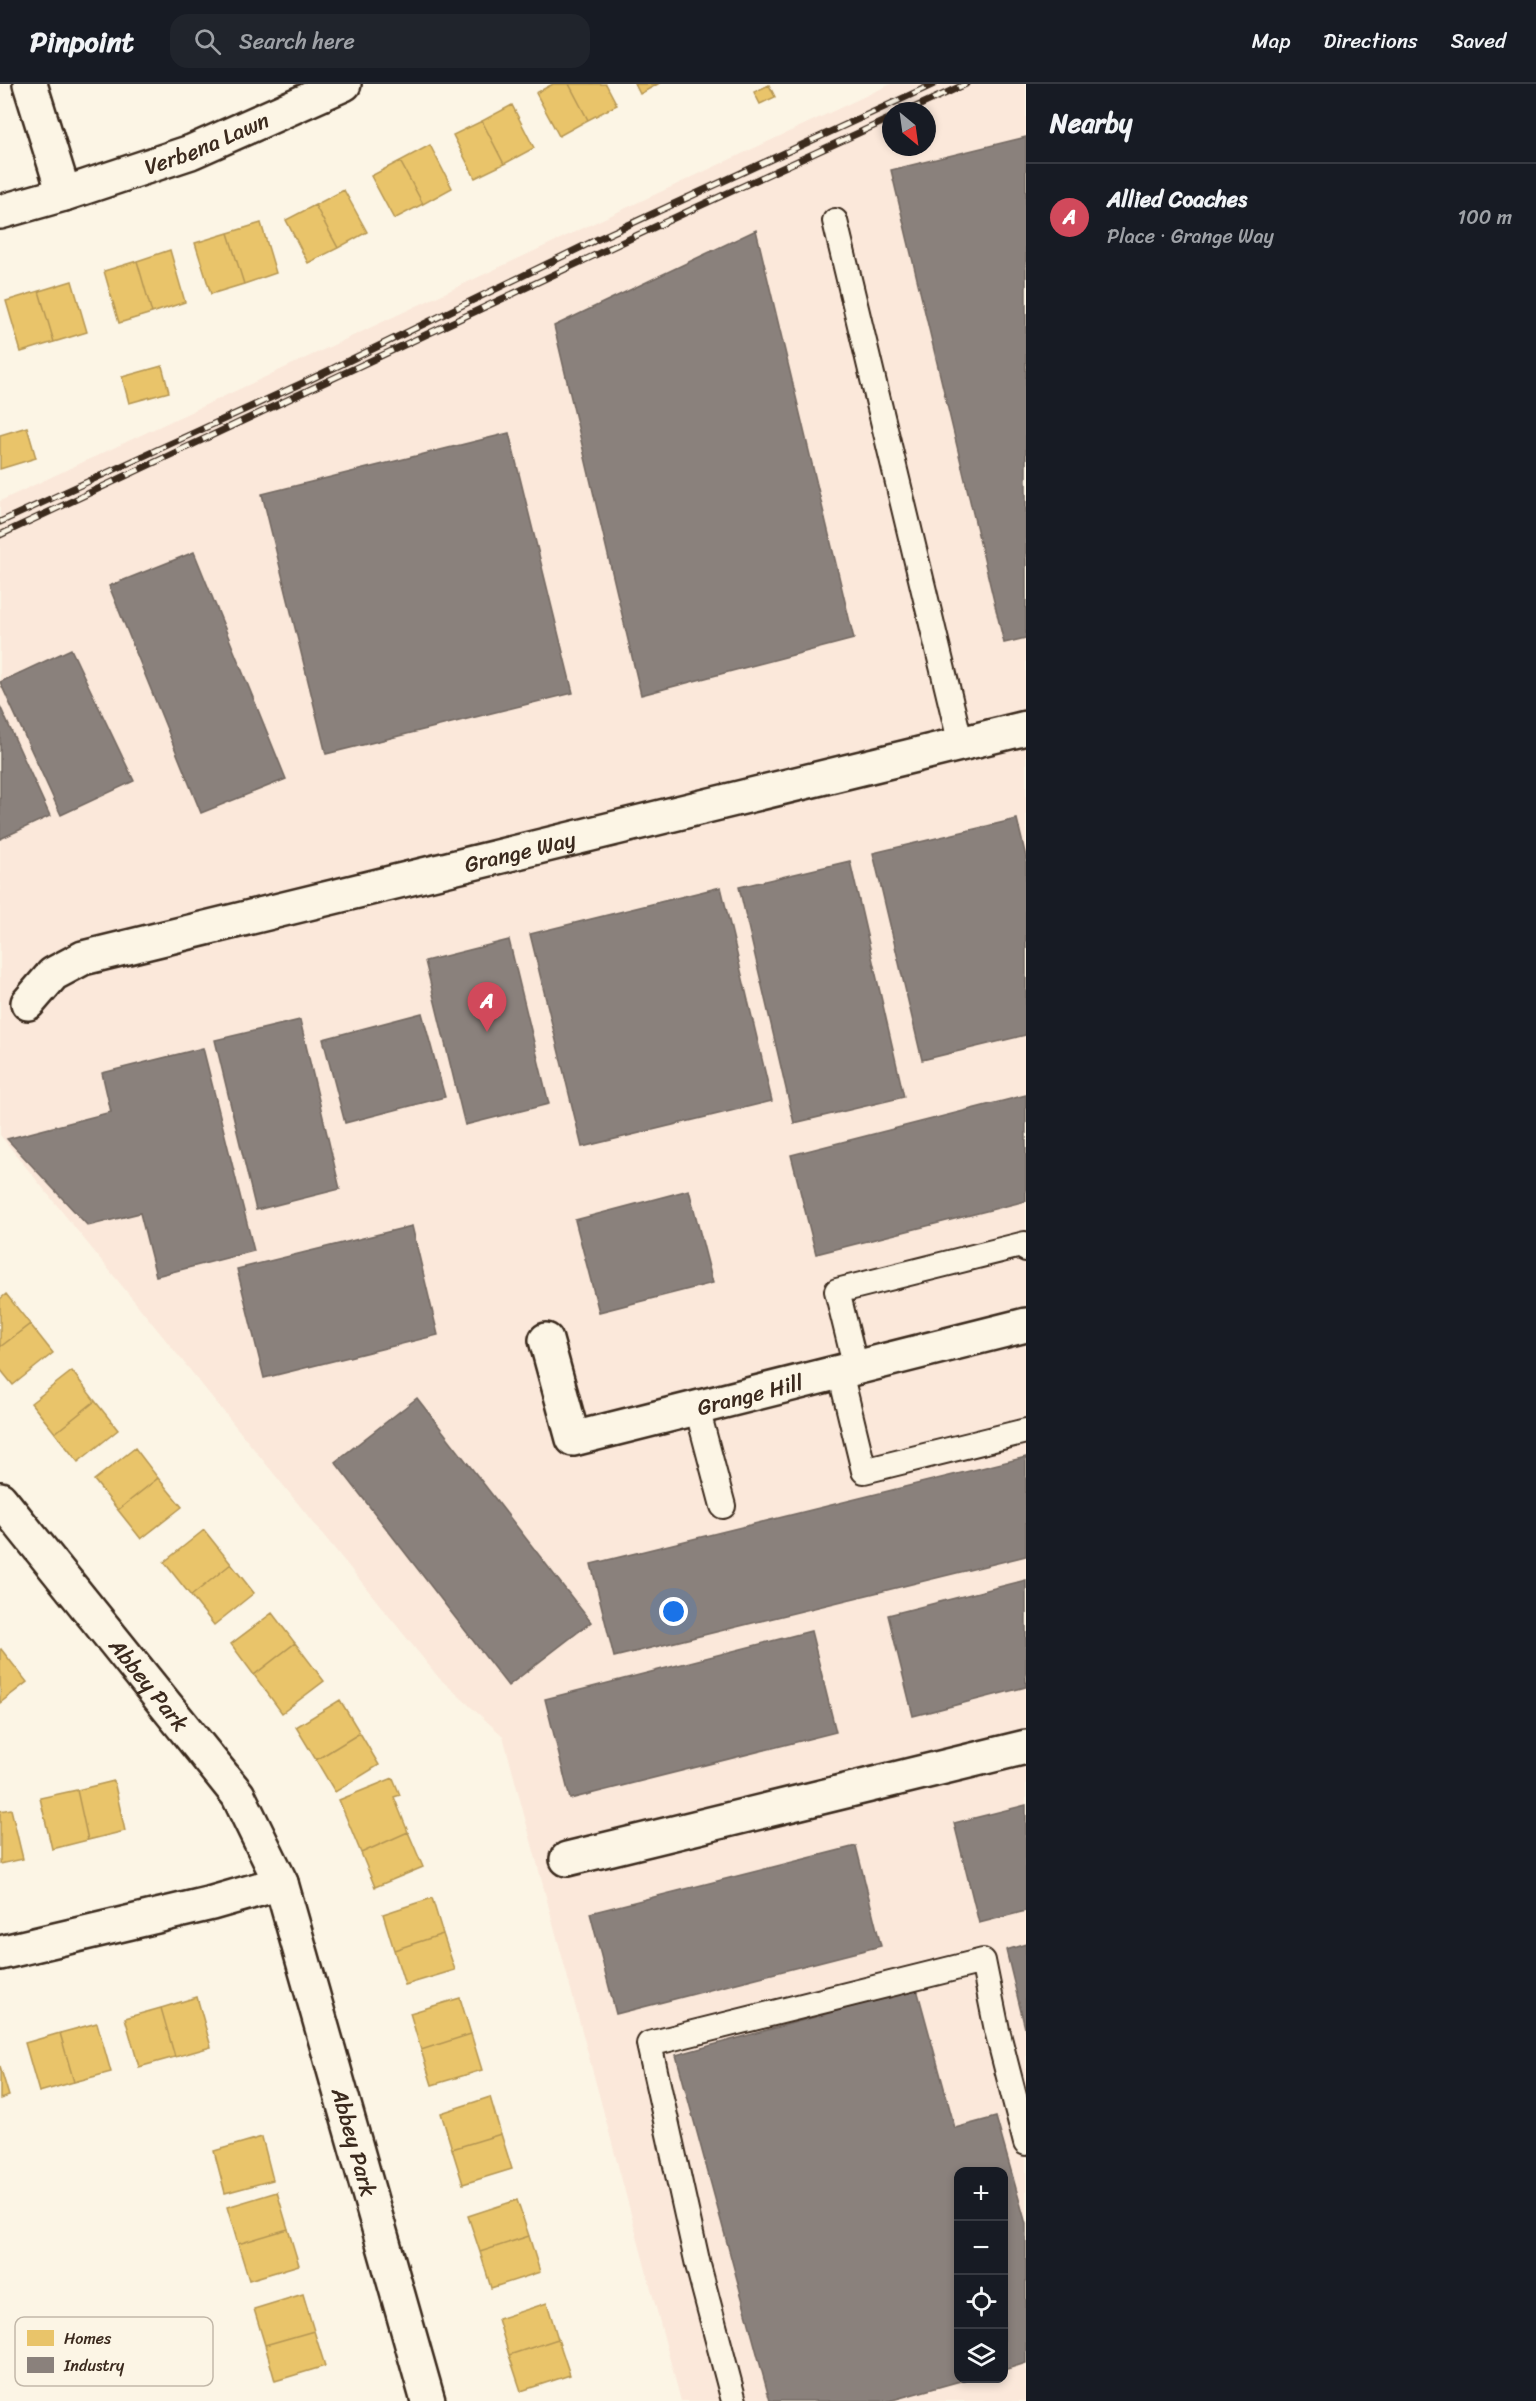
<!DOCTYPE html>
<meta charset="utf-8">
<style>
body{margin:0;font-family:Sriracha,sans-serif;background:#20242c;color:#f1f3f6}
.controls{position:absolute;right:18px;bottom:18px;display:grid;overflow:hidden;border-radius:12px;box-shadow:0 3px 9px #0003}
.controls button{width:54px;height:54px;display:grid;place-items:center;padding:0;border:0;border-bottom:2px solid #363941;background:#171b24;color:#f1f3f6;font:30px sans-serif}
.compass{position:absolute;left:882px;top:18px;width:54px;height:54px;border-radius:50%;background:#171b24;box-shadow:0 3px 9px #0003;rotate:151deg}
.you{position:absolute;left:674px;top:1528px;width:21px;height:21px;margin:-15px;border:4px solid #fff;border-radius:50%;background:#1a73e8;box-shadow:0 0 0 9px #1a73e833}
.badge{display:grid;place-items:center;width:39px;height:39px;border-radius:50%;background:#d1495b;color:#fff;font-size:20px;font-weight:700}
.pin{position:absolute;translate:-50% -50px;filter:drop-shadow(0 2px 3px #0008)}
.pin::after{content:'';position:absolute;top:32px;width:21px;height:18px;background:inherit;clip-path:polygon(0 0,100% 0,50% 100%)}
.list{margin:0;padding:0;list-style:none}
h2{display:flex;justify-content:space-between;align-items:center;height:78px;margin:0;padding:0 24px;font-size:26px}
h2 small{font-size:20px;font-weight:400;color:#9ea1a6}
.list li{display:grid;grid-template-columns:39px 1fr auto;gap:18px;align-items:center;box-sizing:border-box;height:108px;padding:0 24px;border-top:2px solid #363941}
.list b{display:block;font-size:22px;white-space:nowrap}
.list p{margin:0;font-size:20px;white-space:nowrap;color:#9ea1a6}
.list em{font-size:20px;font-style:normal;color:#9ea1a6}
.icon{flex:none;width:33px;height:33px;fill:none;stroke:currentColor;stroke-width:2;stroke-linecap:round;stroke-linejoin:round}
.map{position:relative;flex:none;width:1026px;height:2317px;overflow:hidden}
header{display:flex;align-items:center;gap:36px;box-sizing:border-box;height:84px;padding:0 30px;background:#171b24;border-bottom:2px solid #363941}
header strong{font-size:28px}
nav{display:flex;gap:33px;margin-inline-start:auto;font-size:21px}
.search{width:420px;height:54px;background:#20242c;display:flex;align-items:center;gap:15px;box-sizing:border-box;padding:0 21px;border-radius:18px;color:#9ea1a6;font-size:22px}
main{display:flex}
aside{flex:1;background:#171b24}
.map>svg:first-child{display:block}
</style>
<header>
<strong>Pinpoint</strong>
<div class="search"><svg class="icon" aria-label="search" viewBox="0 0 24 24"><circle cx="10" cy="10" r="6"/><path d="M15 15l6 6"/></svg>Search here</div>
<nav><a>Map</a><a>Directions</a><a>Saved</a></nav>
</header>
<main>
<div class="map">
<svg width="1026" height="2317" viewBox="0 0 1026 2317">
<rect width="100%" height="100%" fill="#fcf5e5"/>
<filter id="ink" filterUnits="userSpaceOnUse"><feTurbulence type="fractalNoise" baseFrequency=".0167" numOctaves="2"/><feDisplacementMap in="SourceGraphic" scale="12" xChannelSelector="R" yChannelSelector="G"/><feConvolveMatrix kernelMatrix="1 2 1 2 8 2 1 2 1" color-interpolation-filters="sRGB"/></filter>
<g filter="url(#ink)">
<path fill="#fbe8da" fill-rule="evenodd" d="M891,0H1026V2317H681L503,1652L439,1594L0,1051V417ZM891,27H927V63H891ZM958,2088H1004V2294H958Z"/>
<path fill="#e9c46a" stroke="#b59653" stroke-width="1.5" d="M553,0H569L588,36L559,52L536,9Z
M569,0H606L617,21L588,36Z
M635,0H658L640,10Z
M769,1L775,13L760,20L754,8Z
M512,21L534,64L504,80L482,37Z
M482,37L504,80L475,94L453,51Z
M430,61L452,104L423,120L400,77Z
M400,77L423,120L394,135L371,92Z
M344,106L367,148L338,164L315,121Z
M315,121L338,164L308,179L286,136Z
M261,139L276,189L244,200L228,149Z
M228,149L244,200L211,210L195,159Z
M170,166L185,218L152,229L137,177Z
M137,177L152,229L119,239L104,187Z
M72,197L87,248L54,258L39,207Z
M39,207L54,258L21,268L6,217Z
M162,282L169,308L129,319L122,293Z
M27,343L36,374L0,385V351Z
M6,1210L30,1240L0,1263V1215Z
M30,1240L53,1269L13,1301L0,1285V1263Z
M72,1287L95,1317L55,1349L31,1319Z
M95,1317L118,1346L78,1378L55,1349Z
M135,1364L158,1394L118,1426L94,1396Z
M158,1394L182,1423L141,1455L118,1426Z
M204,1446L231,1480L191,1512L164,1478Z
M231,1480L254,1509L214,1541L191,1512Z
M272,1529L295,1559L254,1591L231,1560Z
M295,1559L324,1597L282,1629L254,1591Z
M1,1565L27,1598L0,1619V1566Z
M340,1616L360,1649L316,1676L296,1643Z
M360,1649L379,1681L335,1708L316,1676Z
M393,1694L400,1711L394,1713L408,1748L361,1769L339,1716Z
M114,1697L125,1747L88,1756L77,1706Z
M77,1706L88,1756L52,1765L40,1714Z
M11,1725L23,1775L0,1780V1727Z
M408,1748L423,1783L375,1803L361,1769Z
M432,1814L443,1850L394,1866L383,1830Z
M443,1850L455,1886L405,1901L394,1866Z
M197,1913L211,1963L175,1973L161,1924Z
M460,1914L471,1950L421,1966L410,1929Z
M161,1924L175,1973L139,1983L125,1934Z
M97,1939L111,1988L74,1998L60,1949Z
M60,1949L74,1998L39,2008L25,1959Z
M471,1950L482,1986L432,2001L421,1966Z
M0,1982L9,2012L0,2015Z
M490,2013L501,2050L452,2065L441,2029Z
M501,2050L512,2085L463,2100L452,2065Z
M262,2053L273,2096L225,2109L214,2067Z
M277,2108L288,2145L238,2160L227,2123Z
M517,2116L529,2152L480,2168L468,2132Z
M288,2145L299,2181L249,2196L238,2160Z
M529,2152L540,2188L491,2204L480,2168Z
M303,2210L314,2247L265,2261L254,2225Z
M547,2219L558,2255L509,2271L498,2235Z
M314,2247L325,2282L275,2297L265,2261Z
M558,2255L570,2291L521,2307L509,2271Z"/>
<path fill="#8a817c" stroke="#726760" stroke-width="1.5" d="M1026,53V554L1004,559L891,86Z
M756,146L854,555L641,611L554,242Z
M509,349L573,609L326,670L262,410Z
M194,468L286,695L201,729L109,502Z
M71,565L134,697L61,731L0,598Z
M0,622L50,732L0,755Z
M1017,735L1026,773V951L922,976L873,769Z
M850,777L904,1013L794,1039L739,803Z
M721,803L772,1017L582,1063L530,850Z
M509,856L549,1020L465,1041L425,877Z
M422,929L445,1013L345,1039L323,955Z
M300,936L340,1105L256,1126L215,956Z
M203,964L254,1167L156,1192L140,1129L88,1142L7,1055L111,1028L102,989Z
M1026,1011V1117L816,1170L791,1071Z
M689,1106L713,1199L599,1228L575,1136Z
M412,1142L438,1251L264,1294L237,1185Z
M417,1314L591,1538L508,1602L335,1378Z
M1026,1373V1472L614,1573L591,1480Z
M1026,1496V1603L913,1632L888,1531Z
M811,1547L836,1648L570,1715L545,1615Z
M1026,1721V1827L979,1839L954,1739Z
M856,1762L881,1862L616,1930L590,1829Z
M1026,1860V1948L1006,1866Z
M917,1905L955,2044L996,2033L1026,2140V2279L1004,2286V2088H958V2294H971L889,2317H770L676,1971Z"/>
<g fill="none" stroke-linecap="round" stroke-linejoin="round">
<defs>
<path id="service" d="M835,137L961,661
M856,1284L837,1207L1025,1160L1026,1165
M840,1288L864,1387L1026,1347
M697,1324L723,1422
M734,2317L698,2181L649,1960L983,1877L997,1946L1026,2059"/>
<g id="minor">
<path d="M30,0L64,110"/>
<path id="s1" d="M0,128L64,110L191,68L344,0"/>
<path id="s2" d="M28,919L53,890L83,874L1026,644"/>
<path id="s3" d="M546,1256L573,1355L1026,1241"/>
<path id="s4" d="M0,1415L238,1711L281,1799L428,2317"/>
<path d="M567,1775L1026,1663"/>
<path d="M0,1869L212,1819L281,1799"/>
</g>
</defs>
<use href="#service" stroke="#3b2a1e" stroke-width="28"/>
<use href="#minor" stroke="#3b2a1e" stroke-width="38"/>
<use href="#service" stroke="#fcf5e5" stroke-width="24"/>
<use href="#minor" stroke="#fcf5e5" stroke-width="33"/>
<defs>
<path id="rail" d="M907,27L966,0
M0,438L307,297L598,155L934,0
M0,451L693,125L891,34"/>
</defs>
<use href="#rail" stroke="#3b2a1e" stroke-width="7"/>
<use href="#rail" stroke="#fcf5e5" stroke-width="4.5" stroke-dasharray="14" stroke-linecap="butt"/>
</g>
</g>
<g text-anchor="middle" stroke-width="6" stroke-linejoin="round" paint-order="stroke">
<g font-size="22" fill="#3b2a1e" stroke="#fcf5e5">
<text dy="8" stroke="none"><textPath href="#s1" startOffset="218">Verbena Lawn</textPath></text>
<text dy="8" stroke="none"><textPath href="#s2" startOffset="522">Grange Way</textPath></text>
<text dy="8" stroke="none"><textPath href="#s3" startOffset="285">Grange Hill</textPath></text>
<text dy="8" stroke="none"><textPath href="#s4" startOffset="238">Abbey Park</textPath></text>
<text dy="8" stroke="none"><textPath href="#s4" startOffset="747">Abbey Park</textPath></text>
</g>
</g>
<rect x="15" y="2233" width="198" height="69" rx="9" fill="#fcf5e5" stroke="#c2b8a9" stroke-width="1.5"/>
<rect x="27" y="2246" width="27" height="16" fill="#e9c46a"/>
<rect x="27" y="2273" width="27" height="16" fill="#8a817c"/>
<g font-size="16" fill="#3b2a1e">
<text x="64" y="2260">Homes</text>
<text x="64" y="2287">Industry</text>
</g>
</svg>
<div class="controls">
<button>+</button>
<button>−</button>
<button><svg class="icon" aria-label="locate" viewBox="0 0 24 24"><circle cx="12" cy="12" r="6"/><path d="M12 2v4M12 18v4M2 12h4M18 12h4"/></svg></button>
<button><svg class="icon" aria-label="layers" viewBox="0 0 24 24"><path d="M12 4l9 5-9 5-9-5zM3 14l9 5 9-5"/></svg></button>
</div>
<svg class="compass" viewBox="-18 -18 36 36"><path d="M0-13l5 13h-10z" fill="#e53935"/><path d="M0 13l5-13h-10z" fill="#9ea1a6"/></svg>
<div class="you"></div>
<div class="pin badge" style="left:487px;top:948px">A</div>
</div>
<aside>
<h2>Nearby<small></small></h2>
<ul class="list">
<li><span class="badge">A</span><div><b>Allied Coaches</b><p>Place · Grange Way</p></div><em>100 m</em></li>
</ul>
</aside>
</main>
